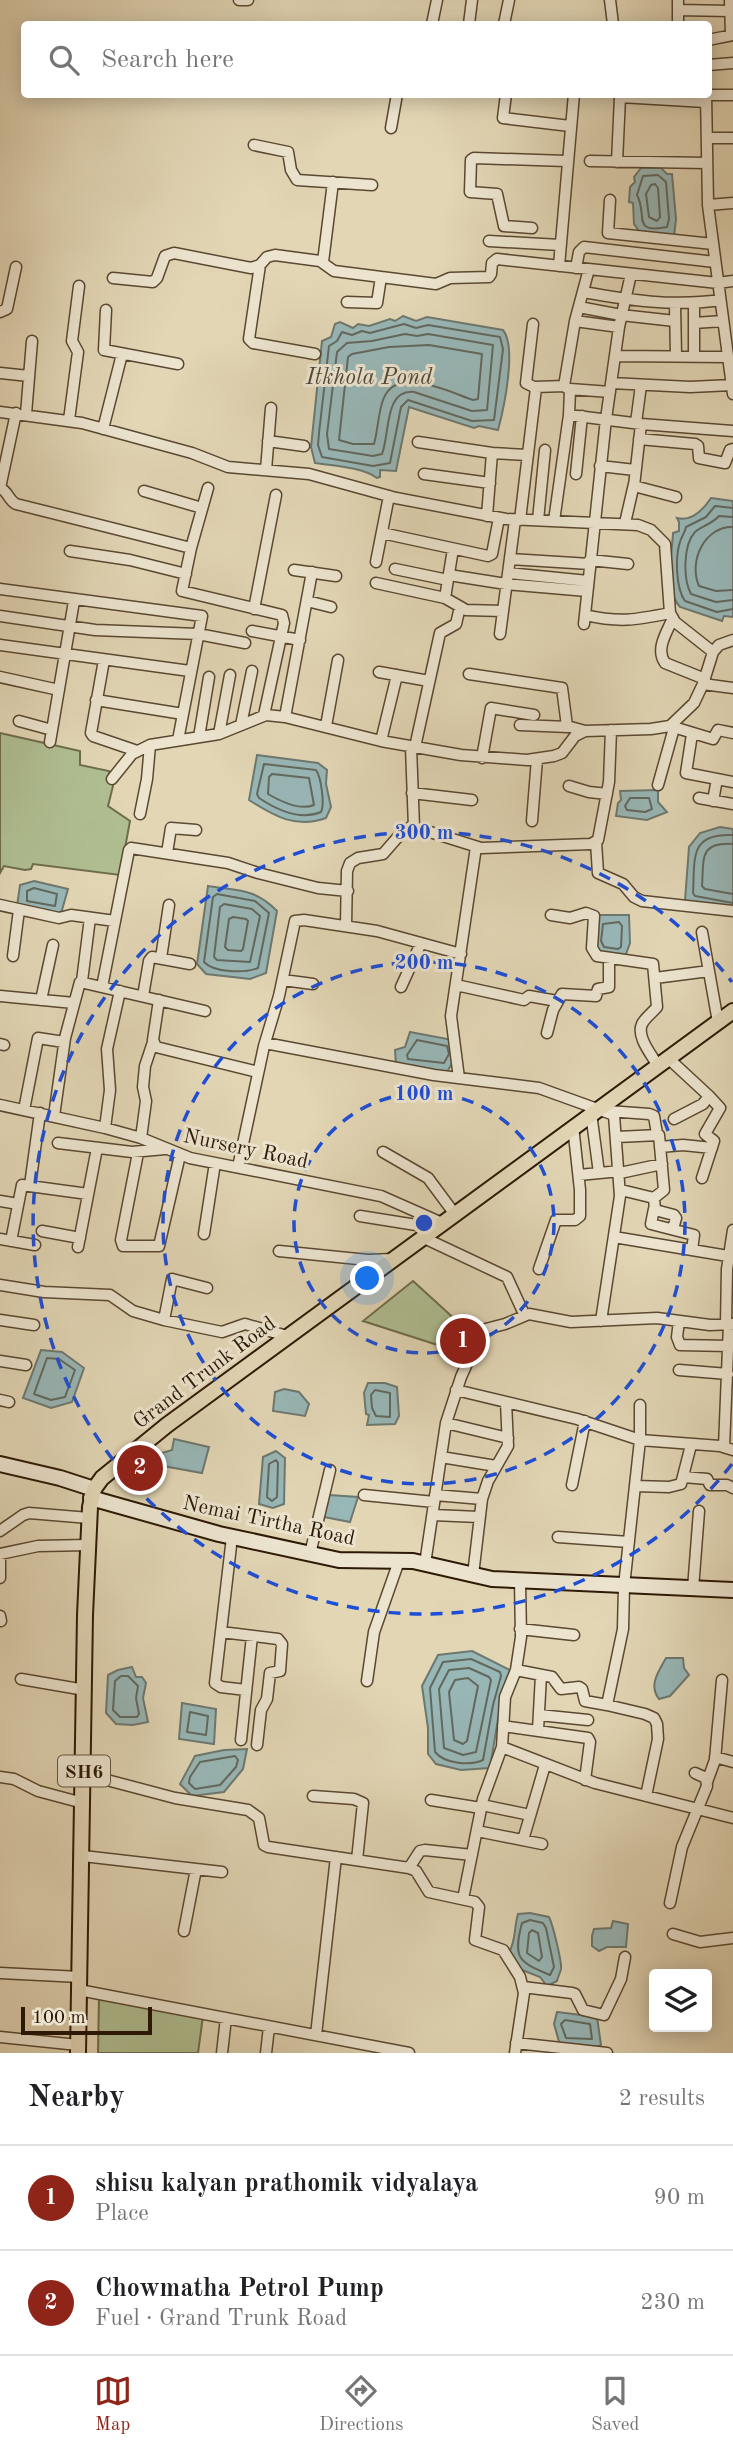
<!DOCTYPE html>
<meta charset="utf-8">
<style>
body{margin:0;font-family:"Old Standard TT",serif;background:#f6f6f6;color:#202124}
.controls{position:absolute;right:21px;bottom:21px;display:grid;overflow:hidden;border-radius:7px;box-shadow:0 4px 18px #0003}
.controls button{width:63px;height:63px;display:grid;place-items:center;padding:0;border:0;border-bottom:2px solid #e0e0e0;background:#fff;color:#202124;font:35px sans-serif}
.scale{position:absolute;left:21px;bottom:18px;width:131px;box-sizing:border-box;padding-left:7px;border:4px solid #2d1905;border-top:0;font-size:19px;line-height:24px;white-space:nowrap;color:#2d1905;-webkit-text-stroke:5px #ece4cf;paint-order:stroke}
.you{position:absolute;left:368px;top:1279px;width:24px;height:24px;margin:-18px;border:5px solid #fff;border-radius:50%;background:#1a73e8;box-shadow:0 0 0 10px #1a73e833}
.badge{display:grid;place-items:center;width:46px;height:46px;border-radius:50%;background:#8f2418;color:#fff;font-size:23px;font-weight:700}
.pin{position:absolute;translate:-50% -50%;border:4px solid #fff;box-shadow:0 2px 7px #0006}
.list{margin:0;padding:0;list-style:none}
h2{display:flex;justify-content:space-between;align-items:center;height:91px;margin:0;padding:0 28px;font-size:30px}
h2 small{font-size:23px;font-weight:400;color:#757577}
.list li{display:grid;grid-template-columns:46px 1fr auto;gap:21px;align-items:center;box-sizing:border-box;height:105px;padding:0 28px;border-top:2px solid #e0e0e0}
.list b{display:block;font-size:26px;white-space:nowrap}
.list p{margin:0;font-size:23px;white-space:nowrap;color:#757577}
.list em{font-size:23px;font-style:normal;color:#757577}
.icon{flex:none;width:38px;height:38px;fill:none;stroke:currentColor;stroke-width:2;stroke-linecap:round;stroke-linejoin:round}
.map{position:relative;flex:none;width:733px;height:2053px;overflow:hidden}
.search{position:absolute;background:#fff;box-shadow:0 4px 18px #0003;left:21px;right:21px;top:21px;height:77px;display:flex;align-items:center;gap:18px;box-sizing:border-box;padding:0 24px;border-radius:7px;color:#757577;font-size:26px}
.sheet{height:301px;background:#fff}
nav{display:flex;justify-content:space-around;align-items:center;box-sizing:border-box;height:98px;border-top:2px solid #e0e0e0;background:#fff;font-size:19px;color:#757577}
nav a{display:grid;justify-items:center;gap:4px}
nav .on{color:#8f2418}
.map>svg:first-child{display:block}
</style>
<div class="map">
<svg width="733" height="2053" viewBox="0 0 733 2053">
<rect width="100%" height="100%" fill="#e2d6b5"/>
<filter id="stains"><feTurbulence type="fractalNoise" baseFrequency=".00286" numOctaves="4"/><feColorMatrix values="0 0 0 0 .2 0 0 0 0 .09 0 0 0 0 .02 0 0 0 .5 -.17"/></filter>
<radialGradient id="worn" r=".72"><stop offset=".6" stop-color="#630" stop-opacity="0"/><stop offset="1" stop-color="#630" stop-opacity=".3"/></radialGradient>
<path fill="#afbe91" stroke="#6e6c4b" stroke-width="2" d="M0,733L80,751V765L109,771L113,786L108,806L130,821L120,875L33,864L31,869L25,870L4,866L0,873Z
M413,1281L459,1323L447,1348L363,1321Z
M99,1997L203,2016L198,2053H98Z"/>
<path fill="#98b7b7" stroke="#6d7870" stroke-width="2" d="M641,168H661L667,174H672L676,219L674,236L641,234L634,224L633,203L629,202L630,187L635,182L634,177Z
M403,316L416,321L427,317L503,330C517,347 504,408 498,430L479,426L474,428L409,407L396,471L380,470V477L377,478C363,467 334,466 315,463L311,447L322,341L331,337L335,324L340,322L353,328L358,324L369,326L390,319L395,321Z
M711,498L733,501V617L724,616L722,621L680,607C664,590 672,555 673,533L679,531V522L677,518C692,522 703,510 711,498Z
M257,755L318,763L327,770L326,784L331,807L326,818C296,829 274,816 249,800Z
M658,790V802L667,812L647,820L616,816L618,803L621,800L620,791Z
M720,827L733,829V910L685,901L689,847L700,833Z
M34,881L68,889L60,917L17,906L20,885Z
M208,886C238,891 255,888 277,911L266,973L250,979L206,974L197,964Z
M597,915H629L630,943L625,957L602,954L596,950Z
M410,1032L453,1040L457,1055L447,1072L396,1065L395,1050L405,1047Z
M41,1350L62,1352L84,1368L72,1402L51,1408L23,1398Z
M368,1383H385L397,1387L399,1416L395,1424L367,1425L369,1415L366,1414L364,1393Z
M284,1389L299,1392L309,1404L305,1416L273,1411L275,1392Z
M174,1439L209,1447L202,1473L152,1464L162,1453L172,1450Z
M276,1451L285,1458L284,1504L273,1508L259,1504L263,1457Z
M329,1495L358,1497L350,1522L324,1517Z
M472,1651L510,1670L500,1707L490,1768L461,1770L436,1764L428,1754V1728L422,1686L438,1655Z
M666,1658H683L684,1668L689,1675L670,1696L659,1699C648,1685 659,1671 666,1658Z
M132,1667L136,1677H142L146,1683L143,1698L148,1722L133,1725L116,1724L106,1713L108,1675L118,1670Z
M182,1703L216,1709L214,1744L179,1739Z
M247,1749L243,1769L224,1792L192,1796L180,1784L195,1756L224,1750Z
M530,1913L549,1917C553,1925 562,1962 561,1969C560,1973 558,1977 557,1981L547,1986L540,1977L517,1968L509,1952C516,1942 514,1926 518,1914Z
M613,1921L628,1924L626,1947H607L599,1951L592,1946V1936L594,1929L611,1928Z
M557,2012L597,2017L601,2045L595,2048L560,2045L554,2024Z"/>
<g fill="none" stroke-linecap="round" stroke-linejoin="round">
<path stroke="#62685e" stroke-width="2" d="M658,175L666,182L669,219L667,227C631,234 648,215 637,195L643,176Z
M651,185L655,184L658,188L660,217L657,221L649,217L646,194Z
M404,324L416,328L428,325L500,337L503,349L494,420L472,421L408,400L401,407L390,463L373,466L322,457L318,445L319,433L329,346L337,341L342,332L352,335L362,331L370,333Z
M405,334L417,336L428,334L493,345L487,410L472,411L414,392C384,389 390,434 382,454L373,456L329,449L327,434L337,352L347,343L372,341Z
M429,345L482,354L478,399L473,400C449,392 396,364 383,400C378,414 378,430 374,444H353L339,440L348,357L352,354L389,347Z
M733,508L715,506L706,517L686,527C685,533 681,537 680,542C675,557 676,589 685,601L717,612L733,609
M733,517L719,516C712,524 700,527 695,532C683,545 683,579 691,594L716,602L733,600
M733,527C705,526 688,561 699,586L716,591L733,590
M264,764L316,770C321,777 325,804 321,812C300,821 277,810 259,798L257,794Z
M272,774L309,778L314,805C300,811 280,801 268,794L269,777Z
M630,798H649L652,809L645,812L627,810L625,806Z
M733,835C689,833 695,858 693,893L695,896L733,903
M733,844C699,842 704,858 702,886L705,889L733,894
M34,888L57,894L55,906L27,901V891Z
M217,894L255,901L269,913L258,968C245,973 214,973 204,962L213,897Z
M224,904L252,909L260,916L250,962L217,960L214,957L220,907Z
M233,917L246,919L248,921L243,949L241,951L228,950L225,947L229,919Z
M619,922L622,926L621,947L618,949L604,947L601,941L603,924Z
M417,1040L447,1046L449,1054L444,1063L408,1059L407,1055Z
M47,1358L59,1359L75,1370L65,1397L51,1400L34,1394Z
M375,1390L390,1393V1417L376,1416L372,1408L371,1395Z
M276,1460L278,1463L277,1497L272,1501L267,1497L269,1464Z
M471,1659L500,1672L501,1676L493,1705L483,1760C470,1766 445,1764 435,1752L430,1688L443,1662Z
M469,1668L489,1677L491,1680L476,1752L463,1755L444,1748L439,1689L449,1670Z
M121,1676H128L138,1686L136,1698L139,1714L137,1717H120L113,1710L115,1681Z
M468,1678L478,1686L467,1741L463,1744L454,1740L449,1692L455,1680Z
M190,1712L208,1716L206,1735L187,1732Z
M235,1756L238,1760L236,1767L220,1785L195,1789L189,1783L190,1777L200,1762Z
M530,1920L543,1923L546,1928L554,1967L550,1975C520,1962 512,1960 522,1923Z
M532,1930L538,1933L542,1957L539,1961L527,1953L529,1933Z
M565,2020L590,2024L592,2039L566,2038L561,2024Z"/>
<defs>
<path id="street" d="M239,0H248
M610,0L613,24
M730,0L731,35
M678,10L730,11
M432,24L437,0
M469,24L472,0
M504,24L509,0
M678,24V0
M708,40L733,35
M708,65L733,63
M506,94L503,118L570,126
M706,94L708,205L733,394
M706,95H733
M391,128L397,94
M707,138H733
M254,145L288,152L291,170L297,180L372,185
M590,161L707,163
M617,162L620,97L706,102
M610,200L608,233L713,244
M708,205L733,203
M532,228L504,226L497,194L470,192L471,160L474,158L566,161
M489,241L560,245
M323,262L333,182
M260,265L249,339L253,343L315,354
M559,266L574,94
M576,268L579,252L584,247L715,262
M113,278L153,282L157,278L165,256L174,253L251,268L260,265L267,257L275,255L320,261L334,271L436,284L450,278L489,277L491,274L492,263L497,259L718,283L733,281
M583,292C629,300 673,307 720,300
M347,302L377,303L381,277
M675,304L676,356
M694,304V356
M579,307L621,315L675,321
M106,310L104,350L178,364
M0,312L7,309L16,267
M575,321L619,327
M694,323L723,321
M616,356L728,357
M0,373L29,376
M611,383L690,387L732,385
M535,387L564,386
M570,389L610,392
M0,412L82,423L192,453L228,467L309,474L396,498L506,519L638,525L651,530L665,544L670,613L675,622L713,652
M26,414L32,341
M569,415L570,390L564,386L575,321L589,269
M69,420L78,352L72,341L79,286
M636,423L641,385
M641,424L634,486L676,497
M103,429L122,354
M639,439L695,444L698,446L699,458L725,463L730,450L733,449
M268,441L304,446
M418,442L492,453L487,516
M492,453L528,455
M600,466L635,470
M266,470L271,408
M424,474L490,483
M576,474L582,416
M0,488C9,492 8,500 16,504L191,548
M0,488L16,413
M208,488L191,548L182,591L282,615L284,623L264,715
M144,491L202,508
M520,520L536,388L526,383L533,324
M538,520L545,450
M554,521L569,415L641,424L733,431
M625,523L634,484
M382,533L488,556L492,554L499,518
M70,551L130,560L186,574
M510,559L590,564
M590,560L628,564
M376,562L389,496
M395,569L448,580
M294,570L336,576
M508,573L588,581
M449,575L506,584L587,591
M376,583L445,598L466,610L503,611
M0,589L202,616L178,740
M445,598L453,549
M307,601L331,607
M254,609L276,495
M585,615C620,623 635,620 670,613
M0,616L95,630L198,634L245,643
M673,618C667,632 655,649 665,663L705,679
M584,624L606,419L619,327L631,274
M252,631L300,640
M500,634L515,520
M0,645L190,671
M104,660L91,733L93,736L137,751
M379,672L429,681
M469,674L562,688L567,726L585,731
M0,677L59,690
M703,684L733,688
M96,700L183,714
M285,717L312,572
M19,721L52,730
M241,725L252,671
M520,725L568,727
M326,726L338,660
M670,726L713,739L718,730L733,733
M219,734L230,675
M692,734L686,773L733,782
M199,737L209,677
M381,741L397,675
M50,742L74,601
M411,747L414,827L481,848L591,844L598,840L609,782L611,730
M415,747L440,633L456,624L460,607
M482,758L491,708L534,715
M112,779L132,754L150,745L219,734L266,715L285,717L381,741L461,755L527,760L554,756L562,753L575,736L585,731L651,729L670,726L694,703L703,684L713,652L719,645L733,640
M658,785L674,728
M569,786L589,792L607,794
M412,793L472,800
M699,798L733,804
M713,801L717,779
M140,814L147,779L150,745
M532,821L537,759
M596,842L598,873L623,884L634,897L642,901L733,911
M167,853L171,828L196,830
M0,905L59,918L71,915L115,921
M551,915L570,918L586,913L594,916L592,948L597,956L653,964L657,1007C653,1012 645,1018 642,1024C636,1037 652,1055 658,1066
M346,926L347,871L350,863L358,858L383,854L397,838L413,825
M702,932L718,1022
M13,956L19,910
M161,958L169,905
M655,978L709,971
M283,980L313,984
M82,981L90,918
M456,985L524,1000L529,996L557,1001
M102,987L129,850L131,848L228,863L258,873L318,888L348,891
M401,987L421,943
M0,996L74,1003
M143,996L149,961L152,957L190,964
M41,1000L53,945
M159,1000L153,1040L156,1047L258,1072
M547,1033L553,1010L562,994L596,996L598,989L609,987V958
M265,1043L434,1075L539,1088L614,1115L620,1196L601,1321
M0,1044L4,1045
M668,1058L709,1096L703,1104L674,1119
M459,1078L451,1016L476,847
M0,1105L105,1128L141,1138L190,1158L381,1196L442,1223
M24,1110L38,1038L64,1042
M608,1111L649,1114L654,1116L657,1134
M591,1113L599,1173
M54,1116L65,1038L80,982L205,1011
M105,1128L110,1090L107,1049L120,991
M617,1137L659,1135L664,1190L654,1198
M141,1138L146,1101L143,1087L145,1066L153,1042
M58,1143L132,1152L165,1149
M660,1147L683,1145L712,1148
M383,1152L428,1178L454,1213
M138,1153L121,1240L123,1246H159L180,1155
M238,1167L264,1046L279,996L295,921L304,920L377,931L461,954
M620,1173L662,1164
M579,1175L620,1171
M702,1178L714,1141L705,1134L720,1108L709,1096
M30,1185L40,1113
M621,1190L654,1198L655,1210L674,1215L676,1218L673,1229
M0,1201L18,1204
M654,1209L651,1224L694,1235L692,1250
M360,1216L435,1228
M42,1231L80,1238
M204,1234L215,1163
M422,1237L507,1277L524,1314
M614,1237L728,1256
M0,1239L35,1245
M11,1241L22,1185L88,1194
M78,1247L97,1148
M279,1251L368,1260L393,1259
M539,1269L556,1220H575L580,1216V1190L573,1126
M0,1285L44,1292L110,1295L133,1311L164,1320L222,1332L245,1324L287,1336
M0,1320L34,1325
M164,1320L172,1279L207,1288
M679,1321L677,1337L680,1345L729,1346
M726,1324L727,1269L733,1230
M0,1361L26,1365
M679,1370L728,1374
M456,1390L577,1419L640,1440L720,1446L733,1450
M0,1400L9,1402
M640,1405V1440L624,1586L623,1629L607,1705L645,1714L654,1718L657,1724L658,1739L646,1796
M446,1423L508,1438
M724,1447L729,1324
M441,1457L496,1466
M684,1477L707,1479L710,1485H727L733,1488
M572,1485L585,1421
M635,1486L669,1487L681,1484L691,1445
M364,1495L434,1502
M435,1495L482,1499
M433,1515L479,1517
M0,1531L23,1515L29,1513L89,1518
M232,1537L215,1683L221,1687L246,1690
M558,1537L629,1542
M0,1554L38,1546L88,1545
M310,1554L330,1470
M0,1561V1578
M425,1564L446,1423L461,1377L482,1330L505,1324L529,1314L571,1322L657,1318L710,1325L733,1324
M473,1575L482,1499L488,1481L508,1446L506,1402
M693,1589L699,1511
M0,1616L1,1621
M520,1629L574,1635
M221,1632L278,1639L282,1644L280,1671L270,1673L267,1699L261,1710L257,1745
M516,1670L552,1677L561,1689L579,1687L582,1689L585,1701L607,1705
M21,1679L85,1690
M367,1681L374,1632L399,1561
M539,1715L588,1720
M503,1726L588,1738L590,1742L585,1780
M538,1730L541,1675
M241,1740L252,1636
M502,1747L595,1783L733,1818
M715,1757L733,1762
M84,1774L175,1798L248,1810L259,1818L264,1845L268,1847L409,1868L416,1871L429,1892L475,1902L479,1907L475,1940L503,1950L520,1977L524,1993L515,2053
M0,1777L14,1779L38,1791L83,1803
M707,1782L715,1760L722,1680
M313,1796L354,1799L363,1803L357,1860
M431,1800L481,1808
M482,1805L530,1815
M477,1831L542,1844
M523,1840L545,1765
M83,1856L222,1872
M409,1868L420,1851L425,1850L472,1855
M463,1899L483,1799L502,1747L505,1697L516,1670L521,1637L520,1581
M670,1903L682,1847L707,1786L706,1778L695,1773
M184,1931L196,1869
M673,1934L700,1942L733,1938
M0,1973L80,1977
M523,1987L572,1993L575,1994L583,2010L604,2015L621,1979L625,1957
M79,1990L409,2053
M316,2035L336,1857
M0,2037L78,2045
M516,2043L607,2053
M222,2053L226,2018
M266,2053L269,2027"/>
<path id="secondary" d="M0,1464L60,1478L94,1489
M91,1498L219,1534L339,1560L413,1561L492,1579L733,1590"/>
<path id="primary" d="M78,2053L85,1615L90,1507L94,1489L102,1478L167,1425L733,1011"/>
</defs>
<use href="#street" stroke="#5a4831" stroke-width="13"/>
<use href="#secondary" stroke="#2d1905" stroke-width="18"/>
<use href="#primary" stroke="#2d1905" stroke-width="18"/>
<use href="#street" stroke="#ece4cf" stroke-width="10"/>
<use href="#secondary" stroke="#ece4cf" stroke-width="14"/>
<use href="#primary" stroke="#e2d6b5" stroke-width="14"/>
</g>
<g fill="none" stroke="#1d4ed8" stroke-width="3.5" stroke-dasharray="12 9">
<circle cx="424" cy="1223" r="130"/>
<circle cx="424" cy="1223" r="261"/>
<path d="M732 1464A391 391 0 1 1 732 982"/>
</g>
<g text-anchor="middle" stroke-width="6" stroke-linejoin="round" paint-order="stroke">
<rect fill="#ece4cf" stroke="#665642" stroke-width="2" x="58" y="1755.5" width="52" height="31" rx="5"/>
<g font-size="19" font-weight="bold" fill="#2d1905">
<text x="84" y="1778">SH6</text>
</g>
<g font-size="21" fill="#2d1905" stroke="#ece4cf">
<text transform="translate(246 1148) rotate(12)" y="7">Nursery Road</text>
<text transform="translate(204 1372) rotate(-37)" y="7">Grand Trunk Road</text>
<text transform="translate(269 1520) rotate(12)" y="7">Nemai Tirtha Road</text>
</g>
<g font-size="23" font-style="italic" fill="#4d483a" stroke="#ece4cf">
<text x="369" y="384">Itkhola Pond</text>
</g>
</g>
<circle cx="424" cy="1223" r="10" fill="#1d4ed8" stroke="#ece4cf" stroke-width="3.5"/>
<g font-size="21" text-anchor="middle" font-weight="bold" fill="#1d4ed8" stroke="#ece4cf" stroke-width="6" stroke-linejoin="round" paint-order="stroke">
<text x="424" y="839">300 m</text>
<text x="424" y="969">200 m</text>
<text x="424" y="1100">100 m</text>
</g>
<rect width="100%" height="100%" filter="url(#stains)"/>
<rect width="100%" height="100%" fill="url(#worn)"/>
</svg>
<div class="controls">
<button><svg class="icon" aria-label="layers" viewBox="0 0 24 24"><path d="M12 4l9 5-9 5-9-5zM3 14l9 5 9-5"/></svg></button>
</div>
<div class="scale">100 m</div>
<div class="you"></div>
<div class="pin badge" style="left:463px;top:1341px">1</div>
<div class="pin badge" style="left:140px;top:1468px">2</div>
<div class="search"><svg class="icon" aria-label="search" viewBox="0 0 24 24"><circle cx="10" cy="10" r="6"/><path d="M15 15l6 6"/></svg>Search here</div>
</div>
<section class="sheet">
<h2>Nearby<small>2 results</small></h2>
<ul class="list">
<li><span class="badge">1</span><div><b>shisu kalyan prathomik vidyalaya</b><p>Place</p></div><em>90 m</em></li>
<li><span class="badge">2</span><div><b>Chowmatha Petrol Pump</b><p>Fuel · Grand Trunk Road</p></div><em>230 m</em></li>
</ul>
</section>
<nav>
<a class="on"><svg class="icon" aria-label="map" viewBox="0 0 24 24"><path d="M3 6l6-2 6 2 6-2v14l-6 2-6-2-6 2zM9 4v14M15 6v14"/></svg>Map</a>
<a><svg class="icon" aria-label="directions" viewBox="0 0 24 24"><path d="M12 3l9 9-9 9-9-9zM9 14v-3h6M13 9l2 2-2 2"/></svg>Directions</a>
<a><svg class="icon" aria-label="saved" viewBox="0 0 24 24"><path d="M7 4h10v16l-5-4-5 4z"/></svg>Saved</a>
</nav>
